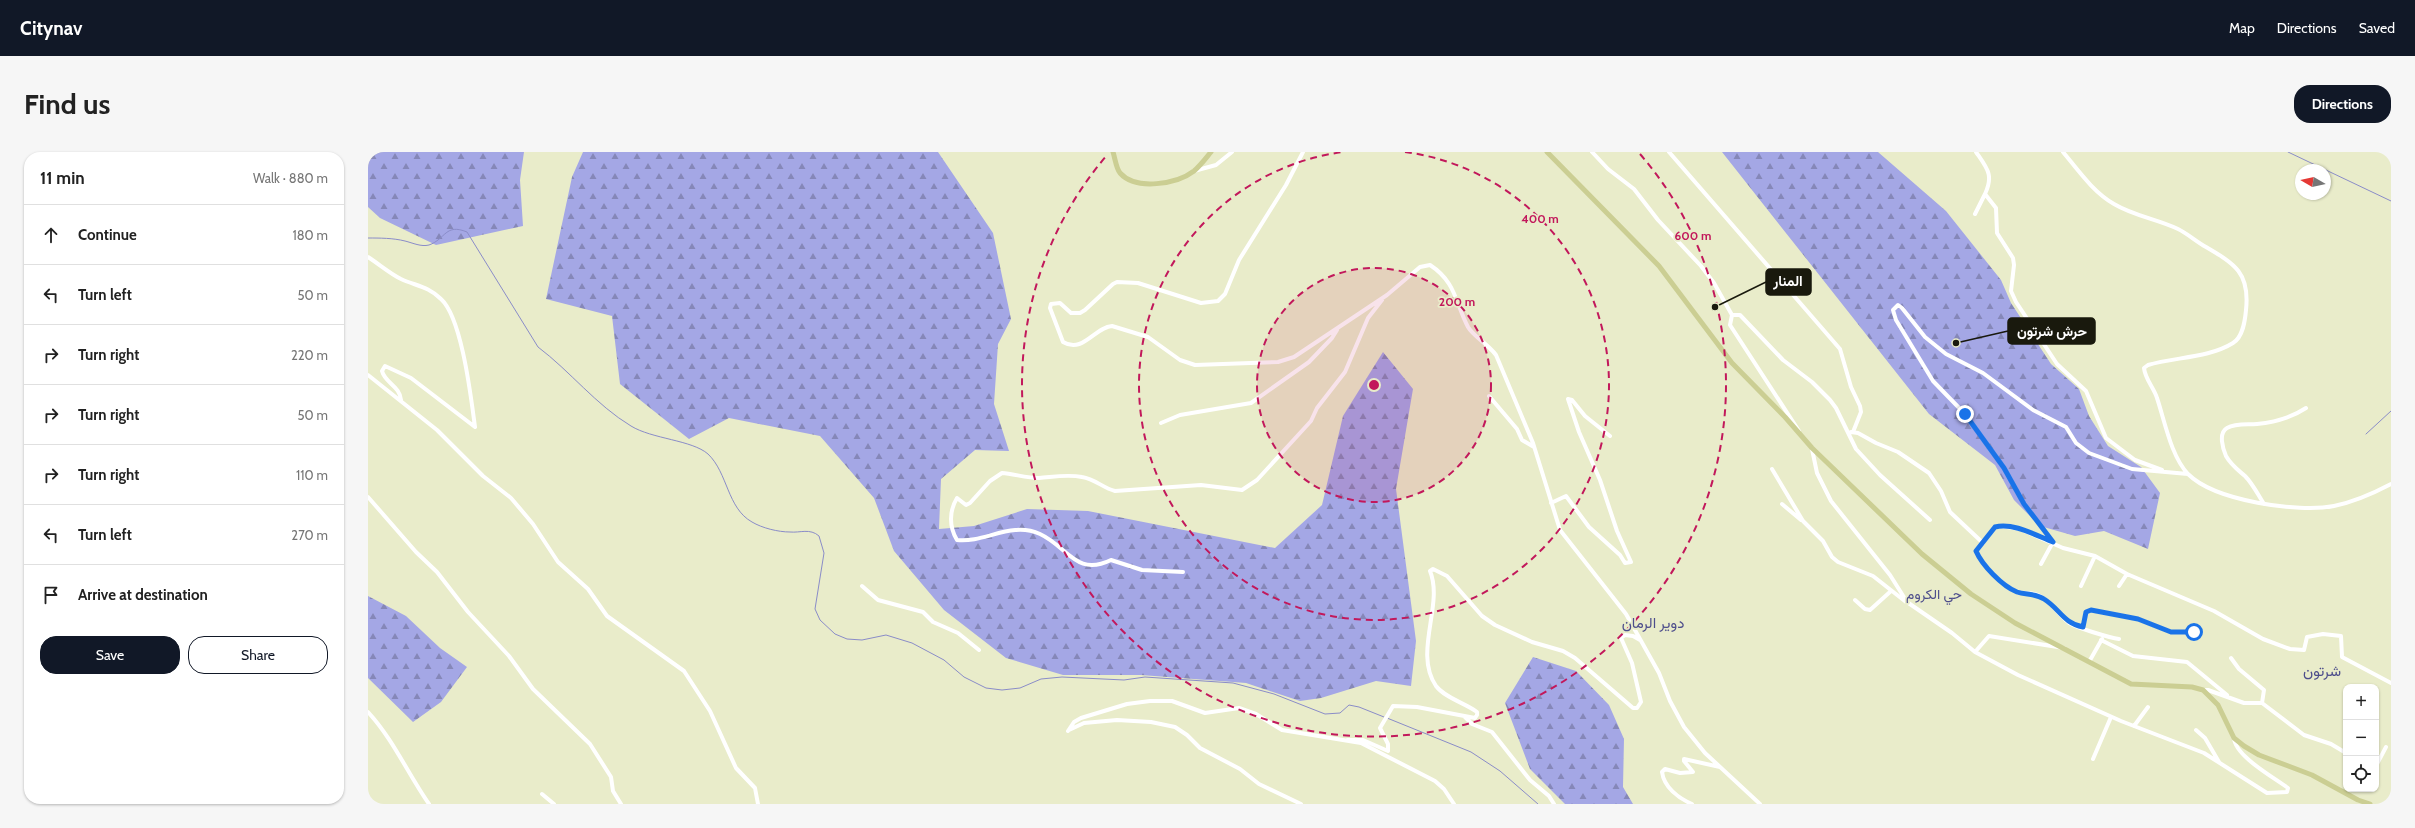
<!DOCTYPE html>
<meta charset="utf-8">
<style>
body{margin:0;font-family:Cabin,Vazirmatn,sans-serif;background:#f6f6f6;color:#222}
.controls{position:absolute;right:12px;bottom:12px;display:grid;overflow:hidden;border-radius:8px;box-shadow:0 1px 3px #0004}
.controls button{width:36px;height:36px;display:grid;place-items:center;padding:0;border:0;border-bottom:1px solid #e0e0e0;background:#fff;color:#222;font:20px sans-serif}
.compass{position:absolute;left:1927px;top:12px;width:36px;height:36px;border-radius:50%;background:#fff;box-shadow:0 1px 3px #0004;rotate:279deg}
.stop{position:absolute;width:12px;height:12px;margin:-9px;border:3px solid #1a73e8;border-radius:50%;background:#fff}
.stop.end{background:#1a73e8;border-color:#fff;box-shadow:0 1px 4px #0008}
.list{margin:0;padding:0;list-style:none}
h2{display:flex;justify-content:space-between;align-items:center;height:52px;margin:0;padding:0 16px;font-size:17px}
h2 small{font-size:13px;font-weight:400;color:#767676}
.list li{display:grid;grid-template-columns:26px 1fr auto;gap:12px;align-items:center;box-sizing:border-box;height:60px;padding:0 16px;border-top:1px solid #e0e0e0}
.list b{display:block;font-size:15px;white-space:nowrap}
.list em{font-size:13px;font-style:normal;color:#767676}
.actions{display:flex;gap:8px;padding:12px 16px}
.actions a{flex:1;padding:9px 0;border:1px solid #111827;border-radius:16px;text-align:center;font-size:14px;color:#111827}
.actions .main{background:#111827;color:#fff}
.icon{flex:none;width:22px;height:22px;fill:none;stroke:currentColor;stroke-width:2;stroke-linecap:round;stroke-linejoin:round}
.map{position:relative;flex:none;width:2023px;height:652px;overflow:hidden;border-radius:16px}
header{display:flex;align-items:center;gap:24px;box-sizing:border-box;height:56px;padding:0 20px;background:#111827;color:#fff}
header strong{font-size:19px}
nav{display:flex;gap:22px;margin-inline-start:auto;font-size:14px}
.intro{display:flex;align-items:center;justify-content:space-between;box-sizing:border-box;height:96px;padding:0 24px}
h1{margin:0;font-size:28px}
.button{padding:10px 18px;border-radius:16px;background:#111827;color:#fff;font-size:14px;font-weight:700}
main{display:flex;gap:24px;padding:0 24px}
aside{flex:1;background:#fff;border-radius:16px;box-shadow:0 1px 3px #0004}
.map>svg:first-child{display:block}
</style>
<header>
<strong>Citynav</strong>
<nav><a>Map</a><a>Directions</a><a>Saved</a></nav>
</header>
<div class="intro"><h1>Find us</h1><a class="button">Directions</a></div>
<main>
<aside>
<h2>11 min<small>Walk · 880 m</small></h2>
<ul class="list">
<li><svg class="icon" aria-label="ahead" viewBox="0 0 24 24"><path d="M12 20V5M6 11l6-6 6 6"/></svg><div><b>Continue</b></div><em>180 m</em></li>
<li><svg class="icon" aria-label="left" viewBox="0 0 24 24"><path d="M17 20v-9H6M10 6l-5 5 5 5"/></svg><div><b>Turn left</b></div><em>50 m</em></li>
<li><svg class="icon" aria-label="right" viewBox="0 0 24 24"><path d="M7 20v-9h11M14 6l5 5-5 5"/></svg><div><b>Turn right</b></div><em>220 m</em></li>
<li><svg class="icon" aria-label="right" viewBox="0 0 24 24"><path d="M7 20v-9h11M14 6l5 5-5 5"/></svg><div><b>Turn right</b></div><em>50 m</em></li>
<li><svg class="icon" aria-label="right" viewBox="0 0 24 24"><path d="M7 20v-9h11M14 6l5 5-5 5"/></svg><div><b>Turn right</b></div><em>110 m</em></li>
<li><svg class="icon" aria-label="left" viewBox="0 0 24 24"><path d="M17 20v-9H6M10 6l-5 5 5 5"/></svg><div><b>Turn left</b></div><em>270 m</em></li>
<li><svg class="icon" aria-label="arrive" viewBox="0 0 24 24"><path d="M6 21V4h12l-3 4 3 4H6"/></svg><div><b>Arrive at destination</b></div></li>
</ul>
<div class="actions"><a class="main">Save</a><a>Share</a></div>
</aside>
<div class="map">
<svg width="2023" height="652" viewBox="0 0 2023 652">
<defs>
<pattern id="forest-firs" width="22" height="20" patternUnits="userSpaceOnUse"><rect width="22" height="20" fill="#a4a7e5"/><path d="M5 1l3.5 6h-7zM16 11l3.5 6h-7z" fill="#8587b8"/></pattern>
</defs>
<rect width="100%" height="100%" fill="#e9ecca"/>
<path fill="url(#forest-firs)" d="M0,0H156L152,28L155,74L68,93L12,66L0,55Z
M215,0H570L625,81L643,167L630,192L626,252L641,299L607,298L573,327L571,377L606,374L659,357L720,359L907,396L954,353L975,264L1015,200L1045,237L1028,337L1048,489L1043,534L1008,529L953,546L932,549L878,531L773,523H695L638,506L576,458L526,399L506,346L452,284L361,266L321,287L252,232L244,164L178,147L204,25Z
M1354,0H1510L1578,59L1633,128L1643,151L1683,212L1711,237L1721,264L1740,294L1773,315L1792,341L1780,397L1736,379L1707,384L1672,374L1646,348L1627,313L1561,262Z
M0,444L38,464L72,496L99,515L73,550L45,570L0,526Z
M1165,505L1208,519L1241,553L1256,587L1255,635L1265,652H1197L1162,617L1137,551Z"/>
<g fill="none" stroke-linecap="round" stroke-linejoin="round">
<path stroke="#8a8cc8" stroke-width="1" d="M1920,0L2023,49
M0,86C12,86 25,86 37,89C45,91 53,95 61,93C78,87 77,71 99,80L170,195C202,219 228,253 263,274C284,287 324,288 340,302C360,321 359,356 384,370C394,376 410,380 422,380C432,381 442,376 451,384L456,401L447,457L452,468L467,482L479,487L494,488L518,483L544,491L576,508L596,525L618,536L634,538L652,536L673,527L694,525L756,528L777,525L865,531L906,542L957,562L972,561L981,553L991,555L1016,565
M1998,282L2023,259
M1019,566L1103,600L1132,619L1170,652"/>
<path stroke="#fff" stroke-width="4" d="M935,0L918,33L871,108L857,142L850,149L833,151L770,131L749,130L745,132L717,158L712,161H703L692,151L683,152L682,156L695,190C715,202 727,175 744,174L780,185L812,208L827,213L910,210L926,205L1019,143L1052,115L1062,113C1088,130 1087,150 1100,175C1105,184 1120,192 1128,203L1165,291L1192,378L1258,462L1291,521L1302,549L1316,575L1337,601L1392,652
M1224,0L1240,17L1266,37L1290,68L1333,114L1346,131L1364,163H1372L1415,208L1444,230L1462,248L1468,256L1488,297L1512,323L1562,368
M1301,0L1472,197L1483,235L1492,254L1493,260L1485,280
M1608,0C1619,16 1626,23 1617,42L1628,56L1629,81L1645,106L1646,113L1643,139L1648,150L1689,212L1718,239L1738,286L1767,308L1794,318
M1695,0C1710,18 1725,40 1746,52C1766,64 1789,67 1810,77C1820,82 1829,90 1838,95C1867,112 1882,121 1878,158C1877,169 1875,185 1865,191C1841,206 1807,205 1780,213L1776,216C1777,227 1786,236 1789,246C1797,270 1803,304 1820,322C1847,349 1930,361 1966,354C1985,350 2006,341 2023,332
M826,19L848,13L864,0
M1607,62L1617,42
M0,105C11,112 21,121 33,127C48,134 60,134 73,147C94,166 103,246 107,275
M1364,163L1362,173L1431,279
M0,223L69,278L115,324L143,346L165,372L190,410L220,437L239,464L316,519L342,559L368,616L387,636L390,652
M1121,244L1149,277L1154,288L1166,295
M33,248C32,234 17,231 14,219L17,214L43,226L107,275
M793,271L812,263L883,251L941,210L964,186L969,178
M1483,280L1490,281L1508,291L1530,300L1561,321L1573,339L1582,360L1615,391
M1444,297L1449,321L1463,349L1522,423L1539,450L1584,481L1607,500L1650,523L1753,569L1836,601L1899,641L1919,640L1920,636C1905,625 1867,604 1866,586
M1404,317L1435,369L1455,389L1464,405L1470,410L1505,424L1538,450
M0,345L48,400L69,420L100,460L141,504L165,537L222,592L243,625L245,639L253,652
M1183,351L1198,344L1221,375L1252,403L1257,411L1263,410L1249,379L1232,328L1211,280L1200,247L1204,248L1217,264L1242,284
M1414,352L1433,368
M1896,352C1890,343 1885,332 1877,324C1870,318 1863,313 1858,304C1855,297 1850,281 1859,276C1868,271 1880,273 1889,272C1908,270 1923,266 1938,256
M1673,412L1685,390L1656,352L1636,316L1597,262L1565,229L1528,168L1525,158L1530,153L1534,156L1557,185L1578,202L1615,221L1665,258L1698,275L1708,291L1721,301L1764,317L1820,322
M815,420L774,418L743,408C708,425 700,395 672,382C643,369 617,391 589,388C581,375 581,359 589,346L598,353L602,351L622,329L634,321C646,322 659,326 671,326C685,325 699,322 714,325C727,327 735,336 747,339L833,333L874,338L889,328L943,269L949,256L977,220L1000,166L1014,148
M494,434L510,448L555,460L565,470L590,481L611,498
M1713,434L1727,404
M1751,434L1759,422
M1487,448L1497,457L1502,458L1523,439
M1715,475L1718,460L1723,458L1770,467L1803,480H1826
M1751,487C1743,486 1705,475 1700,470C1689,461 1683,449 1670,443C1663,440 1655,442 1649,440C1634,433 1614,413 1608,399L1627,375L1632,374L1652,377L1695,396L1727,404L1759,422L1846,459L1895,487L1922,497L1936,498L1939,485L1955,482L1973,484L1974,505L2023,531
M1733,488L1765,504L1819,510L1859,543
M1607,500L1621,484L1696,496
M1863,506L1871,517L1896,538L1894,551
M1721,510L1734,487
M1835,538H1840L1876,551H1894L1936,583L1963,592L1978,601
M0,560C25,587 40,622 61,652
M1096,564L1104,572L1124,580L1162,628L1181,644L1186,652
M1766,574L1780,555
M701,578L716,571L749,568L783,570L807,575L819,583L832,596L872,617L891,632L933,652
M1828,578L1837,586L1851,610
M700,579L706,570L713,566L759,552L782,549H804L837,561L871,556L888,562L914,578L993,591L1067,629L1076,637L1086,652
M980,588H995L1020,599V592L1012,576L1025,554L1049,555L1107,566L1109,563V560C1097,551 1077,546 1068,534C1045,500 1076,453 1062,419L1065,417L1079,424L1114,464L1127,473L1164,490L1195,499L1207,506L1265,556H1269L1273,550L1264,511L1253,486L1257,483L1265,484L1272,488
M1725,607L1743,565
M2009,612L2018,595
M174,642L186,652
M0,650V652
M1324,652C1310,646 1296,635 1294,620L1297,617L1312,621L1325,620L1316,609V607L1352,615"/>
<path stroke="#cbce93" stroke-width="5" d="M745,0C747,6 748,16 752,21C768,39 809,32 826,19C832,14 838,6 843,0
M1179,0L1291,114L1364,211L1417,265L1444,296L1554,402L1603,442L1647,471L1763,532L1824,535L1835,538L1850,553L1866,586L1876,594L1891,603L1944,623L1990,648L2002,652"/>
</g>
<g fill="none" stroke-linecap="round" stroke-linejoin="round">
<path stroke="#1a73e8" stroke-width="5" d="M1597,262L1636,316L1656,352L1685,390C1669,384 1645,370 1627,375L1608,399C1614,413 1634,434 1649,440C1658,443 1667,441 1676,447C1692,457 1695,471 1715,475L1718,460L1723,458L1770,467L1803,480H1826"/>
</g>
<circle cx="1006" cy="233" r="117" fill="#c2185b" fill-opacity=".12"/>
<g fill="none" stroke="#c2185b" stroke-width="2" stroke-dasharray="7 5">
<circle cx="1006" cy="233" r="117"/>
<path d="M1037 0A235 235 0 1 1 975 0"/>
<path d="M1272 2A352 352 0 1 1 740 2"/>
</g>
<g text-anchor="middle" stroke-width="3.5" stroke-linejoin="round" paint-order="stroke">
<g font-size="14" fill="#4d4d8b" stroke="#e9ecca">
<text x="1566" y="447">حي الكروم</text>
</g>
<g font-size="15" fill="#4d4d8b" stroke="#e9ecca">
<text x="1285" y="476">دوير الرمان</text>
<text x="1954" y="524">شرتون</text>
</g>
</g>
<circle cx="1006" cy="233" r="6" fill="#c2185b" stroke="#e9ecca" stroke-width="2"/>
<g font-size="12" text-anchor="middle" font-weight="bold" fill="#c2185b" stroke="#e9ecca" stroke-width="3.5" stroke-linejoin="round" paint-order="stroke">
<text x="1172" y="71">400 m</text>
<text x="1325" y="88">600 m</text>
<text x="1089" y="154">200 m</text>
</g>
<path fill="none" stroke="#19190d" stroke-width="1.5" d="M1347 155L1398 130M1588 191L1640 179"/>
<g fill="#19190d" stroke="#e9ecca" stroke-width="1.5">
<circle cx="1347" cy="155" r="4"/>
<circle cx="1588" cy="191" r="4"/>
</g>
<g fill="#19190d" stroke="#19190d" stroke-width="1.5">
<rect x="1398" y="117" width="45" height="26" rx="4"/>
<rect x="1640" y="166" width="87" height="26" rx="4"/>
</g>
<g font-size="14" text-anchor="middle" font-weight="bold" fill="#fff">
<text x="1420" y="134">المنار</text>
<text x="1684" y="184">حرش شرتون</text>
</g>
</svg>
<div class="controls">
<button>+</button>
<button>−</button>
<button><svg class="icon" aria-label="locate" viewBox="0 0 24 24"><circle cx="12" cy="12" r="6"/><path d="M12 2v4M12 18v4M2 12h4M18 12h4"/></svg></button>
</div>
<svg class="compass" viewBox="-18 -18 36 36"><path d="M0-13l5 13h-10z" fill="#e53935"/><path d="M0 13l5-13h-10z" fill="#767676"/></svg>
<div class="stop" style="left:1826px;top:480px"></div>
<div class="stop end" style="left:1597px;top:262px"></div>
</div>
</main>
